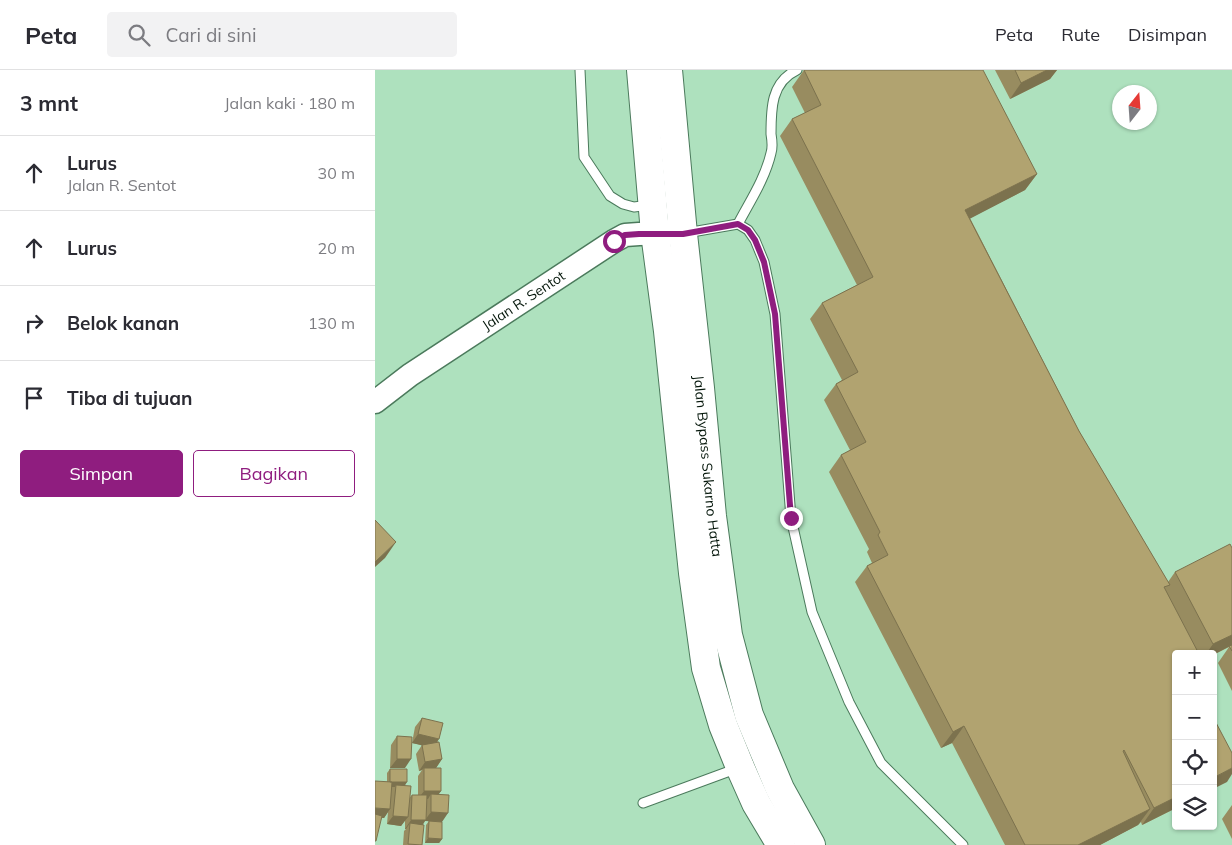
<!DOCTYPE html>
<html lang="id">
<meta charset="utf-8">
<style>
body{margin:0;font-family:Mulish,sans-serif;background:#f2f2f3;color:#2b2b33}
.controls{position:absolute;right:15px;bottom:15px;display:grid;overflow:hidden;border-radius:5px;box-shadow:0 1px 4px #0004}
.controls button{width:45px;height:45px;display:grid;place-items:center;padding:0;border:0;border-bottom:1px solid #e1e1e2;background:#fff;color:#2b2b33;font:25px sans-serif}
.compass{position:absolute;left:737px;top:15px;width:45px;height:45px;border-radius:50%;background:#fff;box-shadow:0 1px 4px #0004;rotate:17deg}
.stop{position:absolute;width:15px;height:15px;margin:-11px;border:4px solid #8f1d7f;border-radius:50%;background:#fff}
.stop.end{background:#8f1d7f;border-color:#fff;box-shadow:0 1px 5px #0008}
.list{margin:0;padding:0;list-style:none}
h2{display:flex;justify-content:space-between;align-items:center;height:65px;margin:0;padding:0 20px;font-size:21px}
h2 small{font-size:16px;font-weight:400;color:#7c7c81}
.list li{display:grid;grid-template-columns:32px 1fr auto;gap:15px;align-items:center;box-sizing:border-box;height:75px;padding:0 20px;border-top:1px solid #e1e1e2}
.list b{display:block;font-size:19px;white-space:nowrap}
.list p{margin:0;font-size:16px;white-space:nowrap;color:#7c7c81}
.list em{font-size:16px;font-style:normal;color:#7c7c81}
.actions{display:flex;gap:10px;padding:15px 20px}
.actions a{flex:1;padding:11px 0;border:1px solid #8f1d7f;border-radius:5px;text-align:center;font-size:18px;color:#8f1d7f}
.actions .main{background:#8f1d7f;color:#fff}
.icon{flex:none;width:28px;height:28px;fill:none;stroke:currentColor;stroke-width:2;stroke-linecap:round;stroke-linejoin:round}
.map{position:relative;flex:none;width:857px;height:775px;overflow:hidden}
header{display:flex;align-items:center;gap:30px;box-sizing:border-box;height:70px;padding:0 25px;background:#fff;border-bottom:1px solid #e1e1e2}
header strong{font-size:24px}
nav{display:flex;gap:28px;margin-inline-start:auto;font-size:18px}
.search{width:350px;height:45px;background:#f2f2f3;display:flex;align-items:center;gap:12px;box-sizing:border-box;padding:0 18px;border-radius:5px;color:#7c7c81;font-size:19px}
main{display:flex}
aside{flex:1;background:#fff}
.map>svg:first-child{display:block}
</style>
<header>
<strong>Peta</strong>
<div class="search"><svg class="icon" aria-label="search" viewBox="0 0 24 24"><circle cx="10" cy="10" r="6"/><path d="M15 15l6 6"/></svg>Cari di sini</div>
<nav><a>Peta</a><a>Rute</a><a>Disimpan</a></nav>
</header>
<main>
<aside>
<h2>3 mnt<small>Jalan kaki · 180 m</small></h2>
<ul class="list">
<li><svg class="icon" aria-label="ahead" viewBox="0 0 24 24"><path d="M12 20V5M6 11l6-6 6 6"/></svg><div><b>Lurus</b><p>Jalan R. Sentot</p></div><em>30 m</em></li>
<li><svg class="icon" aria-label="ahead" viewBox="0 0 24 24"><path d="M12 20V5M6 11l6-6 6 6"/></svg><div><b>Lurus</b></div><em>20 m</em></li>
<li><svg class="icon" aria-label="right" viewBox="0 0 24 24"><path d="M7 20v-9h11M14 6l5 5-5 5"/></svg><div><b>Belok kanan</b></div><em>130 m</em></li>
<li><svg class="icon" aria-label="arrive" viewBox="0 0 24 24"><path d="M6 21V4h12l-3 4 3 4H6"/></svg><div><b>Tiba di tujuan</b></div></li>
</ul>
<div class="actions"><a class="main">Simpan</a><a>Bagikan</a></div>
</aside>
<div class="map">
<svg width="857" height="775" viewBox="0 0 857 775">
<rect width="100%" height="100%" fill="#aee1be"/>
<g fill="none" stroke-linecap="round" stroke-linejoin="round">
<defs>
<path id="service" d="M205,0L209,87L235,126L248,134L259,137L275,135
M363,154L373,160L380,170L389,192L400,244L416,448L437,542L474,632L506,693L588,775
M311,163L363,154C375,131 390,109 396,83C398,77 397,70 396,64C396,39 396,12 422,0
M268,733L363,698"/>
<g id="tertiary">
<path id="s1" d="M0,332L35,305L239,171L250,165L264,164L296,163"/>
</g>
<g id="trunk">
<path d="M266,0L280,163L293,261L318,503L331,598L348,655L365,697L381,733L406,775"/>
<path id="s2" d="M293,0L308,164L325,318L337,446L353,565L374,645L405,719L436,775"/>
</g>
</defs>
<use href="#service" stroke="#4b7a5c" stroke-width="11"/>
<use href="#tertiary" stroke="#4b7a5c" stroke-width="25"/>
<use href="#trunk" stroke="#4b7a5c" stroke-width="30"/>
<use href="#service" stroke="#fff" stroke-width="9"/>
<use href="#tertiary" stroke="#fff" stroke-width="22"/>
<use href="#trunk" stroke="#fff" stroke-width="28"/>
</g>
<path fill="#988c60" d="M429,0L662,104L650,120L595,148L704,361L793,512L800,502L857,478V621L843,593L854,577L838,585V584H801V738L767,755L766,752L763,755L725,775H630L577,673L566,678L480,512L492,496L497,493L492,482L494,479L454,402L466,385L475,380L449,330L461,314L467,310L435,249L447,233L482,215L405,66L417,49L430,43L417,17Z
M620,0H682L675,9L635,29Z
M47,648L63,672L67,689L61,698H58L66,721L63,725L67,752V769L64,773H50L51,755L54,751H50L48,754L47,775H28L29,761L31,759H30V750L26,756L12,754L13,742L9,748H6L12,712V703L15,699L30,715L34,728L37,725H43V706L47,700L44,701L41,684L47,675L37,673L40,657Z
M22,666L30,698H15L16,675Z
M857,735V769L847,749Z"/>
<path fill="#7c724e" d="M672,0H682L675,9L635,29L646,13Z
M662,104L650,120L579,157L590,140Z
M21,472L10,488L0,497V492Z
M857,565V575L838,585V584H831L838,574Z
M589,656L577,673L566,678L578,662Z
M43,664L64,669L58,678L37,673Z
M22,689H36L30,698H15Z
M67,689L61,698L49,700V698L47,700L44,701L50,692Z
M857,698V704L852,712L838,719V708Z
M15,712H32L29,717L21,715L20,717H12Z
M49,721H66L60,729L56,724L53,729H43Z
M801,727V738L767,755L779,738Z
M0,738L15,739L9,748L0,747Z
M775,739L763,755L725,775H703Z
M56,742L73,743L67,752L50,751L45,759L35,753L31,759H30L36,750H50Z
M18,746L33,747L26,756L12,754Z
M53,768L67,769L64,773H50Z"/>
<path fill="#b1a370" stroke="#7c724e" d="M429,0H608L662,104L590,140L704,361L795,515L789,517L824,584H801V727L779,738L749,680L748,681L775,739L703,775H650L589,656L578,662L492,496L513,485L503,465L505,462L466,385L491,372L461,314L483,302L447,233L498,207L417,49L446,35Z
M640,0H672L646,13Z
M0,450L21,472L0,492Z
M855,474L857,478V565L838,574L800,502Z
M857,575V581L854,576Z
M838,647L857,683V698L838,708Z
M47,648L68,653L64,669L43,664Z
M22,666L37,667L36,689H22Z
M64,672L67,689L50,692L47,675Z
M49,698H66V721H49Z
M15,699H32V712H15Z
M0,711L17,712L15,739L0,738Z
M21,715L36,716L33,747L18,746Z
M56,724L74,725L73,743L56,742Z
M37,725H52L51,750H36Z
M0,744L7,746L1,771H0Z
M54,751L67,752V769L53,768Z
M35,753L49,755L47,775L33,774Z"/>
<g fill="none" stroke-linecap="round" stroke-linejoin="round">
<path stroke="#8f1d7f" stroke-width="6" d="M239,171L250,165L264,164H308L363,154L373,160L380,170L389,192L400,244L416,448"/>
</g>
<g text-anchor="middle" stroke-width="4.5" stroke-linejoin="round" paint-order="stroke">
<g font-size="14" fill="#04160a" stroke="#bbeecb">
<text dy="5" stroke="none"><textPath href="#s1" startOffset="180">Jalan R. Sentot</textPath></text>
<text dy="5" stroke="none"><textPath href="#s2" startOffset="398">Jalan Bypass Sukarno Hatta</textPath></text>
</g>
</g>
</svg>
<div class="controls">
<button>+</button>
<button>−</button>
<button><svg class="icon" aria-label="locate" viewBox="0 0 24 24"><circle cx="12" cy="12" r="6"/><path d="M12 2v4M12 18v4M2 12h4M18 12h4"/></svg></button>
<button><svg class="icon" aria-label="layers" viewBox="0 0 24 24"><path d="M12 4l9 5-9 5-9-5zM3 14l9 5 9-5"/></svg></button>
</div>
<svg class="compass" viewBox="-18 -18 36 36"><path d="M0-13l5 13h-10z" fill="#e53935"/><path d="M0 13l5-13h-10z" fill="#7c7c81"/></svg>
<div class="stop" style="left:239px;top:171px"></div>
<div class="stop end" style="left:416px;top:448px"></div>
</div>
</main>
